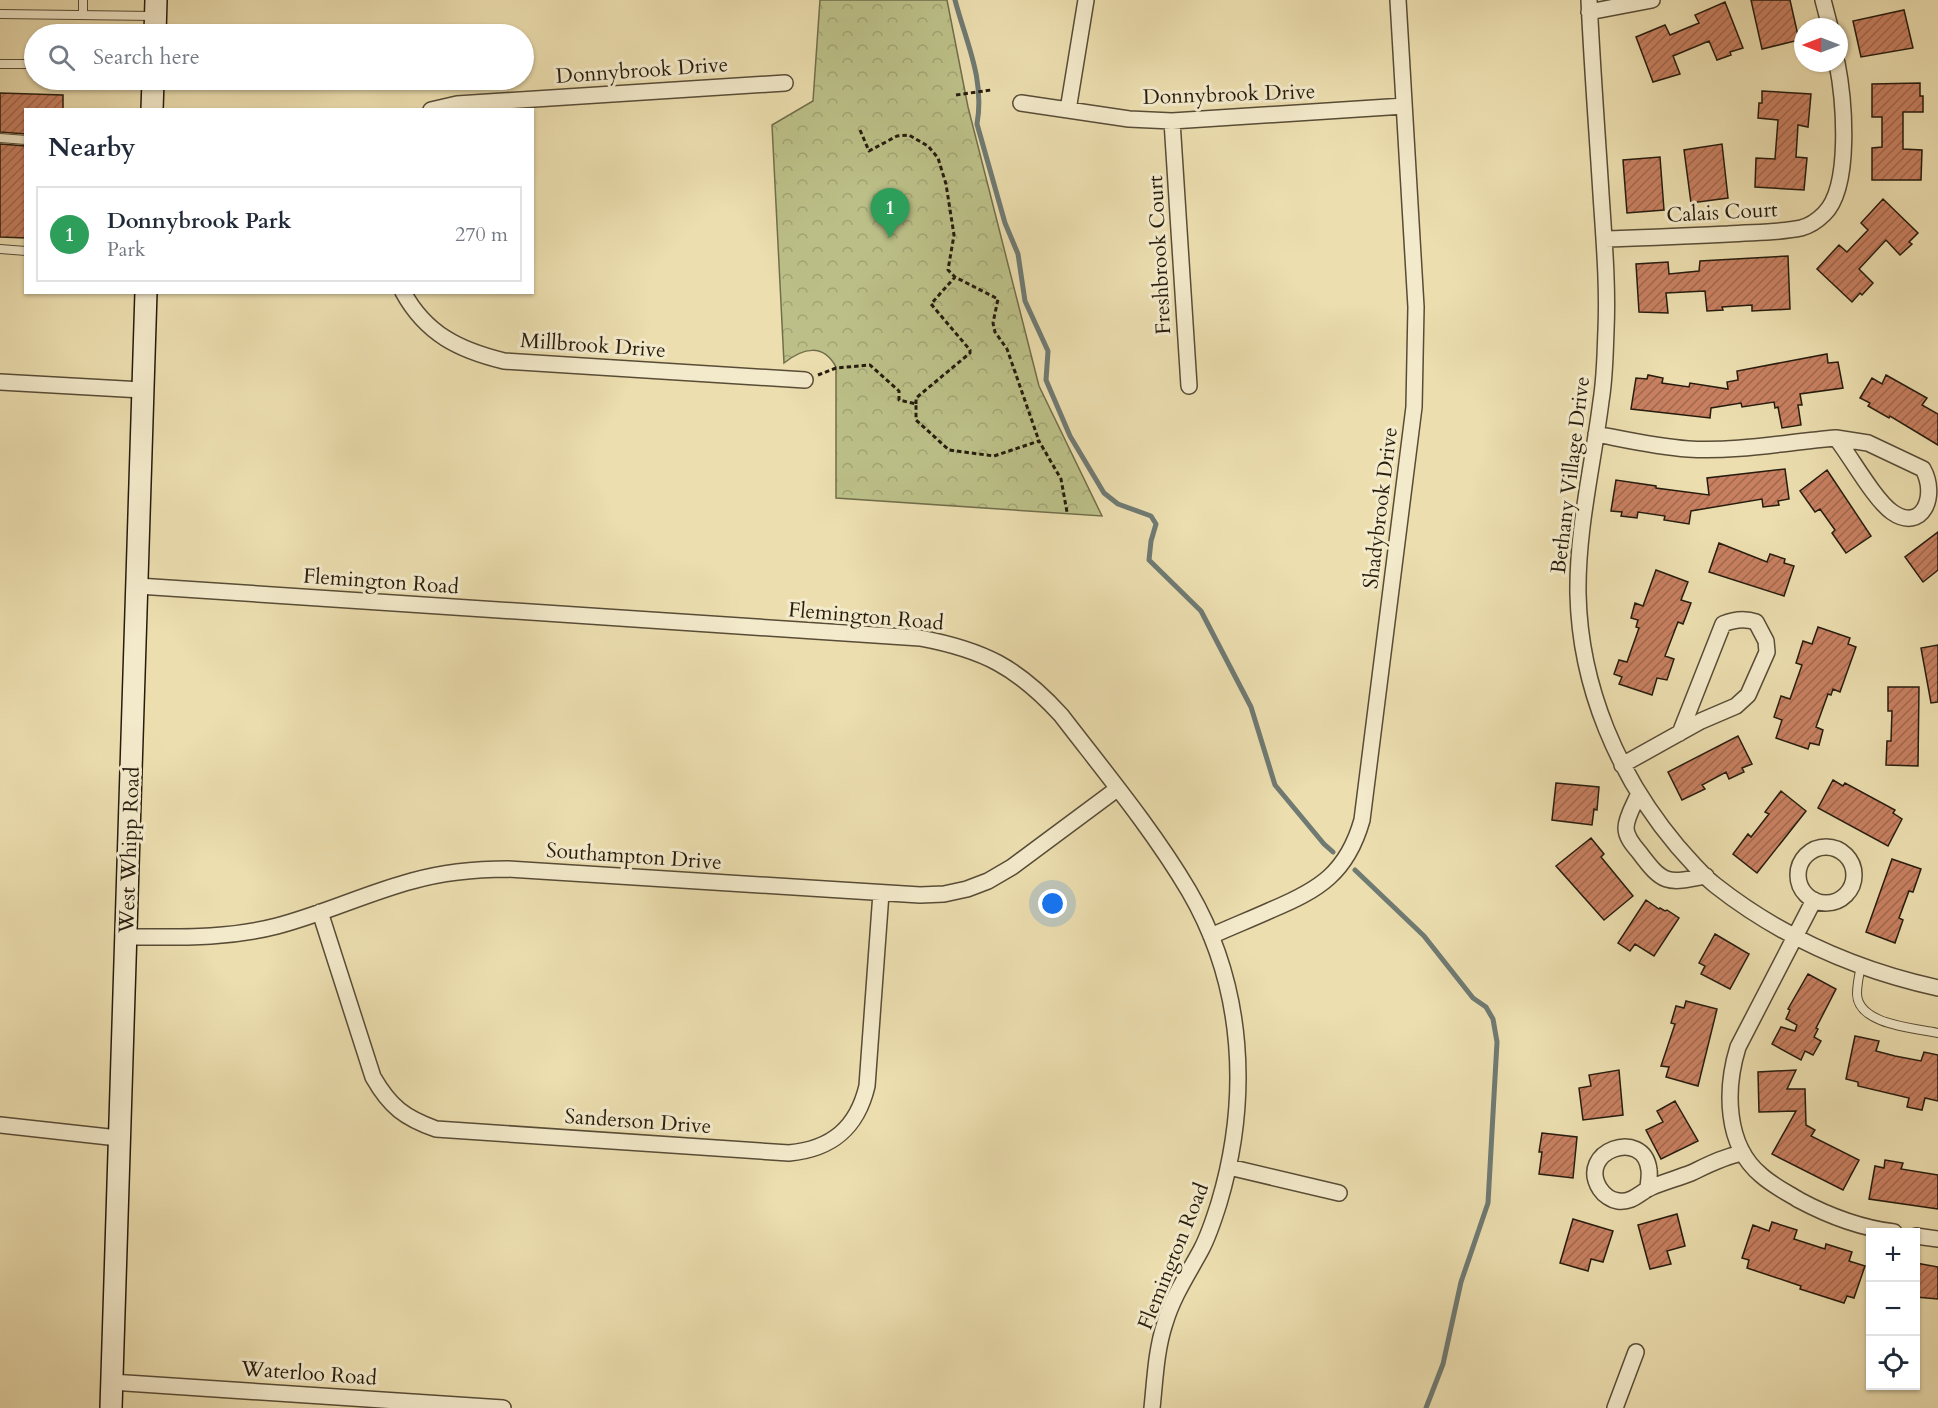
<!DOCTYPE html>
<meta charset="utf-8">
<style>
body{margin:0;font-family:Cardo,serif;background:#f2f2f3;color:#1f2937}
.controls{position:absolute;right:18px;bottom:18px;display:grid;overflow:hidden;border-radius:0px;box-shadow:0 2px 4px #0004}
.controls button{width:54px;height:54px;display:grid;place-items:center;padding:0;border:0;border-bottom:2px solid #e0e1e3;background:#fff;color:#1f2937;font:30px sans-serif}
.compass{position:absolute;left:1794px;top:18px;width:54px;height:54px;border-radius:50%;background:#fff;box-shadow:0 2px 4px #0004;rotate:270deg}
.you{position:absolute;left:1053px;top:904px;width:21px;height:21px;margin:-15px;border:4px solid #fff;border-radius:50%;background:#1a73e8;box-shadow:0 0 0 9px #1a73e833}
.badge{display:grid;place-items:center;width:39px;height:39px;border-radius:50%;background:#0b8043;color:#fff;font-size:20px;font-weight:700}
.pin{position:absolute;translate:-50% -50px;filter:drop-shadow(0 2px 3px #0008)}
.pin::after{content:'';position:absolute;top:32px;width:21px;height:18px;background:inherit;clip-path:polygon(0 0,100% 0,50% 100%)}
.list{margin:0;padding:0;list-style:none}
h2{display:flex;justify-content:space-between;align-items:center;height:78px;margin:0;padding:0 24px;font-size:26px}
h2 small{font-size:20px;font-weight:400;color:#747a83}
.list li{display:grid;grid-template-columns:39px 1fr auto;gap:18px;align-items:center;box-sizing:border-box;height:96px;margin:0 12px 12px;padding:0 12px;border:2px solid #e0e1e3;border-radius:0px}
.list b{display:block;font-size:22px;white-space:nowrap}
.list p{margin:0;font-size:20px;white-space:nowrap;color:#747a83}
.list em{font-size:20px;font-style:normal;color:#747a83}
.icon{flex:none;width:33px;height:33px;fill:none;stroke:currentColor;stroke-width:2;stroke-linecap:round;stroke-linejoin:round}
.map{position:relative;flex:none;width:1938px;height:1408px;overflow:hidden}
.search{position:absolute;background:#fff;box-shadow:0 2px 4px #0004;left:24px;top:24px;width:510px;height:66px;display:flex;align-items:center;gap:15px;box-sizing:border-box;padding:0 21px;border-radius:33px;color:#747a83;font-size:22px}
.panel{position:absolute;background:#fff;box-shadow:0 2px 4px #0004;left:24px;top:108px;width:510px;height:186px;border-radius:0px}
.map>svg:first-child{display:block}
</style>
<div class="map">
<svg width="1938" height="1408" viewBox="0 0 1938 1408">
<defs>
<pattern id="park-crowns" width="20" height="18" patternUnits="userSpaceOnUse" patternTransform="scale(1.5)"><rect width="20" height="18" fill="#bcc088"/><path d="M2 6a3 3 0 1 1 6 0M12 15a3 3 0 1 1 6 0" fill="none" stroke="#a1a474"/></pattern>
<pattern id="building-hatch" width="6" height="6" patternUnits="userSpaceOnUse" patternTransform="scale(1.5)"><rect width="6" height="6" fill="#c88061"/><path d="M-1 1l2-2M0 6l6-6M5 7l2-2" fill="none" stroke="#a2684e"/></pattern>
</defs>
<rect width="100%" height="100%" fill="#ecdeaf"/>
<filter id="stains"><feTurbulence type="fractalNoise" baseFrequency=".00333" numOctaves="4"/><feColorMatrix values="0 0 0 0 .2 0 0 0 0 .09 0 0 0 0 .02 0 0 0 .5 -.17"/></filter>
<radialGradient id="worn" r=".72"><stop offset=".6" stop-color="#630" stop-opacity="0"/><stop offset="1" stop-color="#630" stop-opacity=".3"/></radialGradient>
<path fill="url(#park-crowns)" stroke="#716e4b" stroke-width="1.5" d="M820,0H947L968,107L1039,386L1102,516L836,498V367C823,343 803,348 784,363L772,125L813,101Z"/>
<g fill="none" stroke-linecap="round" stroke-linejoin="round">
<path stroke="#6f7a73" stroke-width="5" d="M955,0C966,42 985,79 977,124L1005,223L1018,254L1025,301L1048,351L1046,380L1070,436L1104,493L1118,504L1151,516L1156,524L1151,541L1149,560L1201,611L1251,707L1275,785L1324,844L1333,852
M1355,870L1424,936L1473,998L1486,1007L1493,1019L1497,1042L1488,1203L1461,1282L1443,1364L1426,1408"/>
</g>
<path fill="url(#building-hatch)" stroke="#261c0e" stroke-width="1.5" d="M1751,0H1790L1799,40L1762,49Z
M1725,2L1743,48L1730,52L1731,55L1717,60L1709,41L1673,56L1680,74L1653,82L1636,37L1665,25L1670,35L1699,23L1695,15Z
M1904,10L1913,48L1861,57L1853,21Z
M1920,83V96H1923V112H1903V149L1922,150L1921,180H1872V148L1882,147V117H1872V84Z
M1762,91L1811,94L1808,127L1798,125L1796,157L1807,158L1804,190L1755,187L1756,158L1775,159L1778,120L1758,118L1759,103H1762Z
M0,93L63,95V110H26V134L0,132Z
M0,144L26,146V238L0,237Z
M1722,144L1728,198L1691,203L1684,150Z
M1660,157L1664,210L1627,213L1623,160Z
M1883,199L1918,233L1909,242L1912,244L1900,255L1886,240L1859,269L1873,283L1862,295L1860,293L1852,302L1817,269L1839,245L1847,252L1868,230L1861,223Z
M1788,256L1790,309L1752,311V305L1722,307L1723,310L1707,311L1705,291L1666,293L1668,313L1639,312L1636,264L1668,262L1669,274L1699,271L1700,261Z
M1827,354L1828,363L1838,362L1843,388L1800,394L1802,405H1798L1801,425L1782,428L1778,407L1775,408L1774,402L1742,407L1741,403L1711,408L1710,418L1631,409L1636,378L1647,379L1648,375L1663,378L1662,383L1689,387L1690,383L1728,389L1727,382L1738,380L1737,371Z
M1886,375L1927,398L1922,405L1938,414V445L1890,416L1889,418L1868,406L1870,403L1860,398L1872,378L1882,384Z
M1785,469L1789,499L1778,501L1779,505L1763,507L1762,499L1691,511L1689,524L1664,520L1665,516L1638,512L1637,518L1621,516L1622,512L1611,511L1616,480L1656,486V488L1709,495L1707,478Z
M1827,470L1871,536L1846,553L1832,533L1835,530L1820,509L1815,512L1800,491Z
M1938,532V570L1923,582L1905,557Z
M1719,543L1767,562L1770,554L1785,559L1784,563L1794,566L1784,596L1709,572Z
M1656,570L1688,582L1681,600L1691,603L1683,624L1678,622L1665,656L1674,659L1667,680L1657,678L1652,695L1619,684L1622,677L1614,674L1619,660L1627,662L1639,628L1636,627L1638,620L1631,618L1635,603L1643,606Z
M1818,627L1850,638L1848,644L1856,647L1840,692L1833,689L1831,695L1828,694L1816,727L1823,730L1819,745L1810,743L1808,749L1776,738L1782,720L1774,717L1781,696L1790,699L1802,665L1796,663L1803,641L1812,644Z
M1938,645V702L1931,703L1921,648Z
M1888,687H1919L1918,766L1886,765L1887,741H1891L1892,711H1888Z
M1738,736L1752,764L1742,768L1744,772L1729,779L1726,772L1702,785L1705,789L1682,800L1668,772Z
M1833,780L1843,786L1845,783L1895,810L1893,813L1902,819L1888,846L1818,808Z
M1556,783L1599,787L1597,810L1594,809L1592,825L1552,820Z
M1781,791L1806,811L1757,873L1733,854L1748,834L1751,837L1769,814L1765,812Z
M1591,838L1604,854L1601,857L1633,896L1604,920L1556,866Z
M1892,859L1921,869L1913,892L1909,891L1899,918L1903,920L1895,943L1866,932Z
M1646,900L1659,909L1660,908L1665,911L1667,910L1679,918L1654,956L1635,944L1630,951L1618,943Z
M1715,934L1749,954L1730,989L1701,974L1705,966L1699,963Z
M1808,974L1836,989L1816,1028L1818,1029L1814,1037L1821,1041L1813,1055L1805,1051L1801,1060L1772,1044L1781,1027L1795,1031L1797,1025L1786,1019L1790,1010L1788,1009Z
M1686,1001L1717,1009L1698,1086L1666,1077L1669,1067L1661,1066L1675,1024L1671,1023L1676,1006L1684,1008Z
M1855,1036L1879,1041L1876,1051L1895,1056L1921,1061L1924,1052L1938,1055V1101L1925,1098L1922,1110L1907,1107L1909,1098L1858,1086V1082L1846,1079Z
M1619,1070L1623,1115L1583,1120L1579,1088L1591,1086L1589,1075Z
M1796,1070L1787,1089H1805L1806,1125L1815,1130L1811,1136L1859,1160L1843,1190L1772,1154L1796,1111L1759,1112L1758,1072Z
M1675,1101L1698,1141L1661,1159L1646,1130L1663,1122L1657,1111Z
M1542,1133L1577,1137L1573,1178L1539,1174L1542,1152H1539Z
M1885,1160L1903,1163L1901,1169L1938,1175V1209L1869,1199L1875,1166L1884,1168Z
M1677,1214L1685,1246L1667,1251L1671,1264L1650,1269L1638,1225Z
M1573,1219L1613,1231L1603,1262L1591,1259L1588,1271L1560,1263Z
M1772,1222L1797,1230L1794,1239L1825,1249L1826,1244L1852,1252L1849,1261L1865,1266L1854,1298L1847,1296L1844,1303L1800,1289L1801,1286L1747,1268L1749,1260L1742,1258L1753,1225L1769,1231Z
M1916,1263L1938,1267V1299L1916,1297Z"/>
<g fill="none" stroke-linecap="round" stroke-linejoin="round">
<defs>
<path id="lane" d="M0,14L154,16
M83,15V0
M0,64H34
M0,138L26,140
M0,249L26,251
M1861,966C1859,975 1857,985 1857,994C1858,1025 1915,1028 1938,1033"/>
<path id="street" d="M1589,0C1592,65 1597,130 1601,194C1604,240 1608,285 1606,330C1605,354 1605,377 1601,401C1593,465 1577,529 1578,594C1580,687 1618,776 1678,847C1690,860 1701,874 1715,885C1781,937 1856,970 1938,988
M1823,0L1830,27
M1589,12L1652,0
M1021,103L1129,119L1172,121L1404,106
M431,110L457,104L785,83
M1068,110L1086,0
M1172,121L1189,386
M1604,239C1646,238 1687,236 1728,234C1752,232 1778,233 1801,228C1809,226 1818,220 1824,214C1852,187 1844,99 1837,63
M403,292C426,334 459,350 504,361L805,380
M0,382L142,390
M1596,434C1627,440 1657,447 1688,449C1737,452 1787,442 1836,438
M1836,438L1868,443L1923,469C1938,496 1922,533 1892,512C1874,499 1851,457 1836,438Z
M138,586L920,638C984,650 1017,667 1061,715C1104,771 1153,830 1189,891C1245,987 1250,1099 1219,1203C1214,1219 1209,1235 1201,1250C1188,1274 1173,1296 1165,1323C1156,1350 1155,1380 1152,1408
M1622,765L1701,721L1736,706L1748,695L1767,652L1766,641L1756,622C1745,618 1735,619 1723,624L1680,733
M1639,793C1635,803 1626,817 1626,828C1626,837 1633,845 1639,852C1663,884 1666,884 1706,876
M1798 875a28 28 0 1 1 56 0a28 28 0 1 1-56 0Z
M1814,900L1738,1047C1725,1089 1725,1145 1761,1175C1772,1185 1786,1192 1799,1200C1829,1216 1861,1228 1894,1232
M320,912L373,1077C390,1107 405,1118 436,1129L789,1153C832,1149 857,1128 867,1086L881,893
M1211,936C1231,927 1251,919 1271,910C1319,890 1347,873 1362,820L1414,407L1416,307L1398,0
M126,937C178,937 226,939 277,926C323,914 367,893 412,881C444,872 475,869 508,869L920,895L944,894L967,889L988,881L1012,867L1117,789
M0,1125L118,1138
M1229,1167L1339,1193
M1648,1189C1648,1183 1650,1176 1649,1170C1644,1127 1576,1151 1600,1189C1604,1195 1611,1200 1618,1201C1633,1203 1640,1192 1652,1187C1664,1182 1678,1178 1691,1173C1708,1165 1723,1157 1742,1153
M1916,1236L1938,1239
M111,1382L503,1408
M1615,1408L1636,1352"/>
<path id="secondary" d="M155,34L156,0
M152,110L153,80
M111,1408L146,292"/>
</defs>
<use href="#lane" stroke="#584c36" stroke-width="10"/>
<use href="#street" stroke="#584c36" stroke-width="18"/>
<use href="#secondary" stroke="#261c0e" stroke-width="24"/>
<path stroke="#261c0e" stroke-width="3" stroke-dasharray="4.5 3" stroke-linecap="butt" d="M956,95L991,90
M860,130L869,151L897,136L909,135L928,146L938,158L946,184L954,235L948,270L955,277L998,299L993,323L995,332L1007,349L1039,441
M818,375L836,368L870,365L899,391V400L916,404V420L949,450L994,456L1039,441L1061,479L1067,512
M916,404V398L970,353V350L931,304L955,277"/>
<use href="#lane" stroke="#f3eacb" stroke-width="8"/>
<use href="#street" stroke="#f3eacb" stroke-width="15"/>
<use href="#secondary" stroke="#f3eacb" stroke-width="21"/>
</g>
<g text-anchor="middle" stroke-width="6" stroke-linejoin="round" paint-order="stroke">
<g font-size="21" fill="#261c0e" stroke="#f3eacb">
<text transform="translate(642 70) rotate(-4)" y="7">Donnybrook Drive</text>
<text transform="translate(1229 94) rotate(-2)" y="7">Donnybrook Drive</text>
<text transform="translate(1722 212) rotate(-3)" y="7">Calais Court</text>
<text transform="translate(1159 255) rotate(-93)" y="7">Freshbrook Court</text>
<text transform="translate(593 345) rotate(4)" y="7">Millbrook Drive</text>
<text transform="translate(1570 475) rotate(-83)" y="7">Bethany Village Drive</text>
<text transform="translate(1380 508) rotate(-83)" y="7">Shadybrook Drive</text>
<text transform="translate(381 581) rotate(4)" y="7">Flemington Road</text>
<text transform="translate(866 616) rotate(5)" y="7">Flemington Road</text>
<text transform="translate(129 850) rotate(-88)" y="7">West Whipp Road</text>
<text transform="translate(634 856) rotate(4)" y="7">Southampton Drive</text>
<text transform="translate(638 1121) rotate(4)" y="7">Sanderson Drive</text>
<text transform="translate(1173 1256) rotate(-68)" y="7">Flemington Road</text>
<text transform="translate(309 1373) rotate(4)" y="7">Waterloo Road</text>
</g>
</g>
<rect width="100%" height="100%" filter="url(#stains)"/>
<rect width="100%" height="100%" fill="url(#worn)"/>
</svg>
<div class="controls">
<button>+</button>
<button>−</button>
<button><svg class="icon" aria-label="locate" viewBox="0 0 24 24"><circle cx="12" cy="12" r="6"/><path d="M12 2v4M12 18v4M2 12h4M18 12h4"/></svg></button>
</div>
<svg class="compass" viewBox="-18 -18 36 36"><path d="M0-13l5 13h-10z" fill="#e53935"/><path d="M0 13l5-13h-10z" fill="#747a83"/></svg>
<div class="you"></div>
<div class="pin badge" style="left:890px;top:238px;background:#2e9e5b">1</div>
<div class="search"><svg class="icon" aria-label="search" viewBox="0 0 24 24"><circle cx="10" cy="10" r="6"/><path d="M15 15l6 6"/></svg>Search here</div>
<section class="panel">
<h2>Nearby<small></small></h2>
<ul class="list">
<li><span class="badge" style="background:#2e9e5b">1</span><div><b>Donnybrook Park</b><p>Park</p></div><em>270 m</em></li>
</ul>
</section>
</div>
